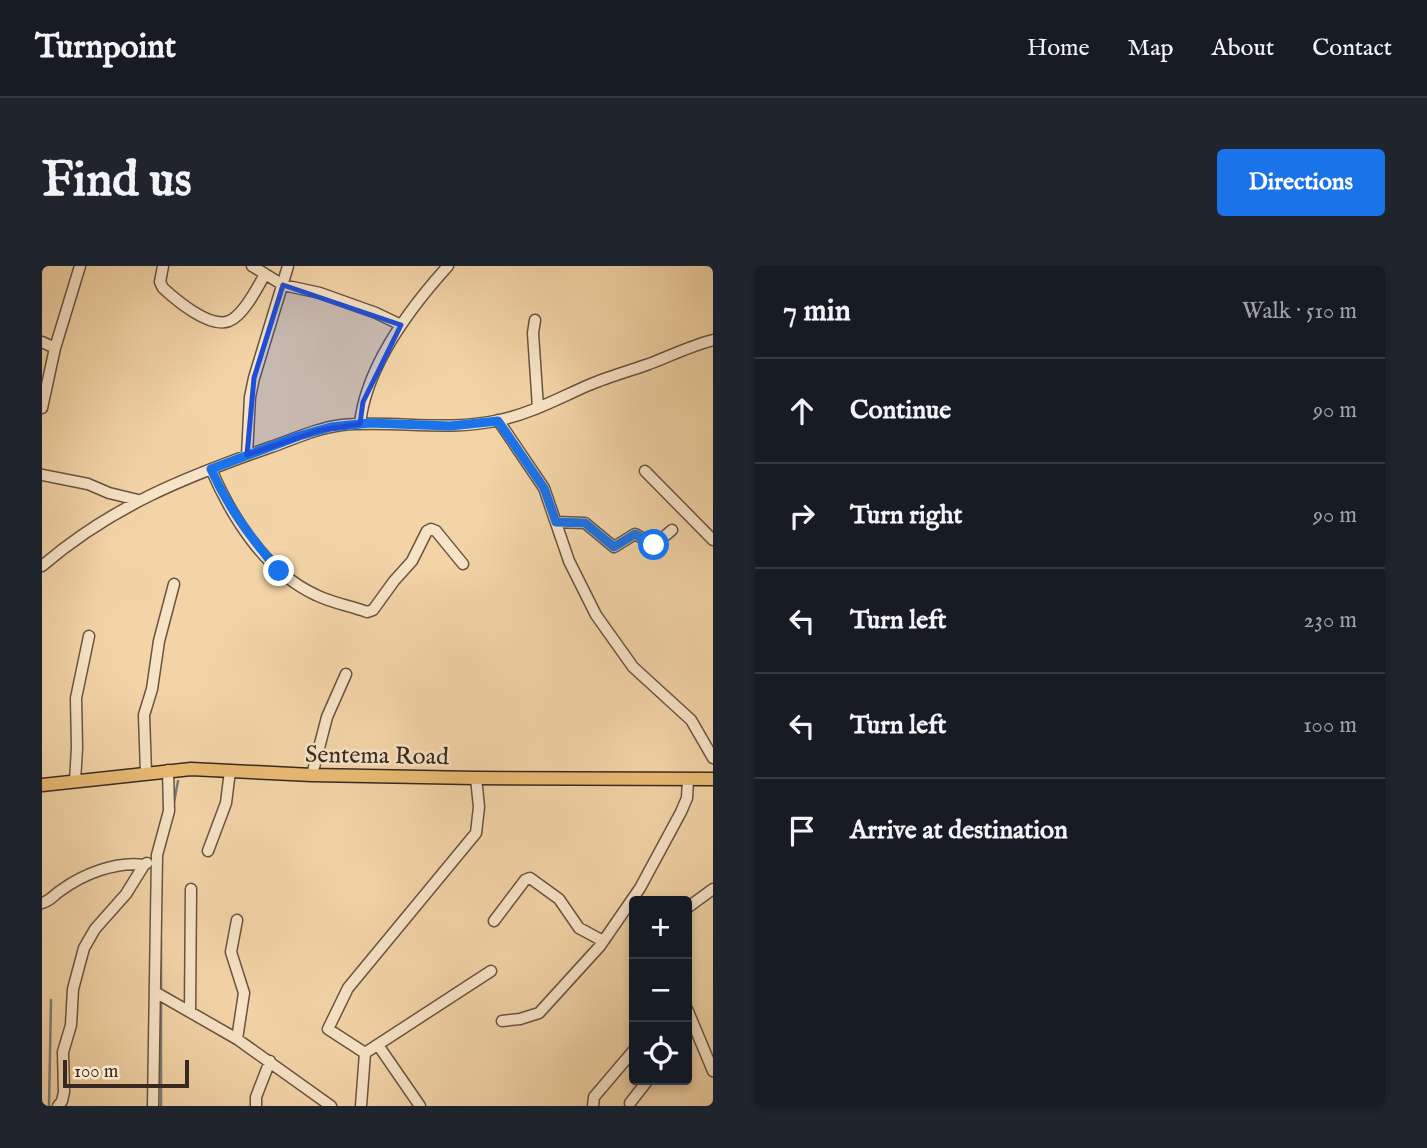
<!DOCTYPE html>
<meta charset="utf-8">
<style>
body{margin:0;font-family:"IM FELL English",serif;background:#20242c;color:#f1f3f6}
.controls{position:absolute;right:21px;bottom:21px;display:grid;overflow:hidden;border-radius:7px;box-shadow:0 4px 10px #0003}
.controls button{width:63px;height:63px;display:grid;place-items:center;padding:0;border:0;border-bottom:2px solid #363941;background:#171b24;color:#f1f3f6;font:35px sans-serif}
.scale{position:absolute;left:21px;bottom:18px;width:126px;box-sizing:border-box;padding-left:7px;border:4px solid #382920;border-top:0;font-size:19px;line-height:24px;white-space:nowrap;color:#382920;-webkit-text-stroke:5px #f7e3c6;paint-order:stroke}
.stop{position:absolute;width:21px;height:21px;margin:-16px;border:5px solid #1a73e8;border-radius:50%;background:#fff}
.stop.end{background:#1a73e8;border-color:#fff;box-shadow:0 2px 7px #0008}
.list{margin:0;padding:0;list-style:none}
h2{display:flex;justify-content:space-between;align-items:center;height:91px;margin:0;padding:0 28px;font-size:30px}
h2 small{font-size:23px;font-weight:400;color:#9ea1a6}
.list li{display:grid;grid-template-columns:46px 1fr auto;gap:21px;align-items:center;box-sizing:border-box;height:105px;padding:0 28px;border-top:2px solid #363941}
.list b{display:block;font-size:26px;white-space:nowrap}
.list em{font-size:23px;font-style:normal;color:#9ea1a6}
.icon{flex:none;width:38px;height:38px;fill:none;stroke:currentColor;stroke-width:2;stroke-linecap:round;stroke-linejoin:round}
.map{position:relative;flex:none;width:671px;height:840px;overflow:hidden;border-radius:7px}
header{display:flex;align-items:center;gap:42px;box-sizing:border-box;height:98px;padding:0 35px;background:#171b24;border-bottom:2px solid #363941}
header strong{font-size:33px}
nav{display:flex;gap:38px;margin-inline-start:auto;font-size:24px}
.intro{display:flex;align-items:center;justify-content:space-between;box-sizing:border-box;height:168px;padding:0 42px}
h1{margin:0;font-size:49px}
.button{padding:18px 32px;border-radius:7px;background:#1a73e8;color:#fff;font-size:24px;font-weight:700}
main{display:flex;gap:42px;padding:0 42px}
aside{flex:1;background:#171b24;border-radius:7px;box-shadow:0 4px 10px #0003}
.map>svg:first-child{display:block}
</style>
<header>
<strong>Turnpoint</strong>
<nav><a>Home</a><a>Map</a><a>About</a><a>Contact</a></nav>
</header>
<div class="intro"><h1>Find us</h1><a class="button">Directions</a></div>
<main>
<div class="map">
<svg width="671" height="840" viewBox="0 0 671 840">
<rect width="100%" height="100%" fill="#f3d4a7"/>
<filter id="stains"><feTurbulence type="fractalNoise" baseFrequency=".00286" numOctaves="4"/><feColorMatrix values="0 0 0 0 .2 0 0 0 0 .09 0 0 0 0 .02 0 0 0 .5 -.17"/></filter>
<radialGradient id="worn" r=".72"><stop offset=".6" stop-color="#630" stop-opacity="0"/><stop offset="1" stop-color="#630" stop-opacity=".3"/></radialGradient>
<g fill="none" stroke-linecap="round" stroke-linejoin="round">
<path stroke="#787d79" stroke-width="2.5" d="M132,536L136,515
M119,674V727
M119,734V840
M7,840L9,734"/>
<defs>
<path id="minor" d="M121,0L118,16L121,22C134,34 168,63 187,55C201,50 216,21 223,8
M210,0L241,19L278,27L334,47L359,59
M493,54L491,67L496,142
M0,76L13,82
M0,142L13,82L38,0
M456,154L502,222L527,295L554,349L591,401L649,454L671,492
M318,158C324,100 368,42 406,0
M205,189L208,131L212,112L246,0
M169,203C190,252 224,306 274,329C290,337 309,340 325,346L331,344L352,315L370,295L385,265L389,263L394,265L421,298
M603,205L671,274
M0,209L46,218L67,227L96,234
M514,256L543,257L572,281L593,268L612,279L630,264
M0,300C70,240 143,211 229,181C252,173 275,162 300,159C352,154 405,166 458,154C490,147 517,132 547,119C566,111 587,105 607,98C628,90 648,80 671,74
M104,507L102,449L110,423L117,375L132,318
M270,509L285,451L304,408
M33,515L35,482L34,432L47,370
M166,585L184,537L188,505
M0,637C8,635 11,630 18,625C41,608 74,595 102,599L105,597
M645,642L671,623
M452,655L483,614L488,612L517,633L537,662L561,675
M113,726L195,773L289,840
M645,743L671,805
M148,746L149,623
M460,755L478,753L497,747L558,680L598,622L639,546L645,532L646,514
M195,773L202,727L189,686L195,654
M336,779L378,840
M323,787L286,763L306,722L434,567L437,541L434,512
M323,787L449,705
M588,837L606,814
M16,840L20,835L22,826L21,786L29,759L31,723L42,682L53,663L84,628L102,599
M111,840L115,589L127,545L126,504
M214,840V831L228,795
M319,840L323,787
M551,840L552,831L592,784"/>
<path id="major" d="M0,519L149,503L270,509L434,512L671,513"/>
</defs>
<use href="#minor" stroke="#675442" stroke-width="13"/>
<use href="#major" stroke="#382920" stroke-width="15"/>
<use href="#minor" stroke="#f7e3c6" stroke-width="10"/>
<use href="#major" stroke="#eaba74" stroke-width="12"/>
</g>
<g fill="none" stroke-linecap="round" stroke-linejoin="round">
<path stroke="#1a73e8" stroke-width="9" d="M237,305C210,273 186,242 169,203L257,170L289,161L328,157L408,160L456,155L502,222L514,256L543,257L572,281L593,268L612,279"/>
</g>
<path fill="#1d4ed8" fill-opacity="0.2" stroke="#1d4ed8" stroke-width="5" stroke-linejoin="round" d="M241,19L359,59L321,136L318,158L279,164L205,189L212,112Z"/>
<g text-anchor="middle" stroke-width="5" stroke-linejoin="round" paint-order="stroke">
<g font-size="24" fill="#382920" stroke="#f7e3c6">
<text transform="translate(335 489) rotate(1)" y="8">Sentema Road</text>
</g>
</g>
<rect width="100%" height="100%" filter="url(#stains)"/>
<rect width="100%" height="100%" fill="url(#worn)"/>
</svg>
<div class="controls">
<button>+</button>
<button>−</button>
<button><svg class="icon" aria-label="locate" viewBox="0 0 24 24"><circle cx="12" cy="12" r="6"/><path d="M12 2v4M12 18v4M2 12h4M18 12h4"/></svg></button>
</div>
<div class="scale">100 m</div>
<div class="stop" style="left:612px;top:279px"></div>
<div class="stop end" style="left:237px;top:305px"></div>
</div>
<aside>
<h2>7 min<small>Walk · 510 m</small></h2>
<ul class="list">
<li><svg class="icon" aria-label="ahead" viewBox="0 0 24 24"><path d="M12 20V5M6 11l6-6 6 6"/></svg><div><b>Continue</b></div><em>90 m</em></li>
<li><svg class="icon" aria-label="right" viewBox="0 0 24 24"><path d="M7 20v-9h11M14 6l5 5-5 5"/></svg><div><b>Turn right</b></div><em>90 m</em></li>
<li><svg class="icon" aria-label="left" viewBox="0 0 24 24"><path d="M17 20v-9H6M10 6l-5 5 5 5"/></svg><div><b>Turn left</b></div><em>230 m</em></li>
<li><svg class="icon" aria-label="left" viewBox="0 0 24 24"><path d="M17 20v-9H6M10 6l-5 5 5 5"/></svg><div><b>Turn left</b></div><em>100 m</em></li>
<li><svg class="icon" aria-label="arrive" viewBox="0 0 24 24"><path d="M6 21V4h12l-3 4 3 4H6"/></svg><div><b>Arrive at destination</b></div></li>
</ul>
</aside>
</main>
